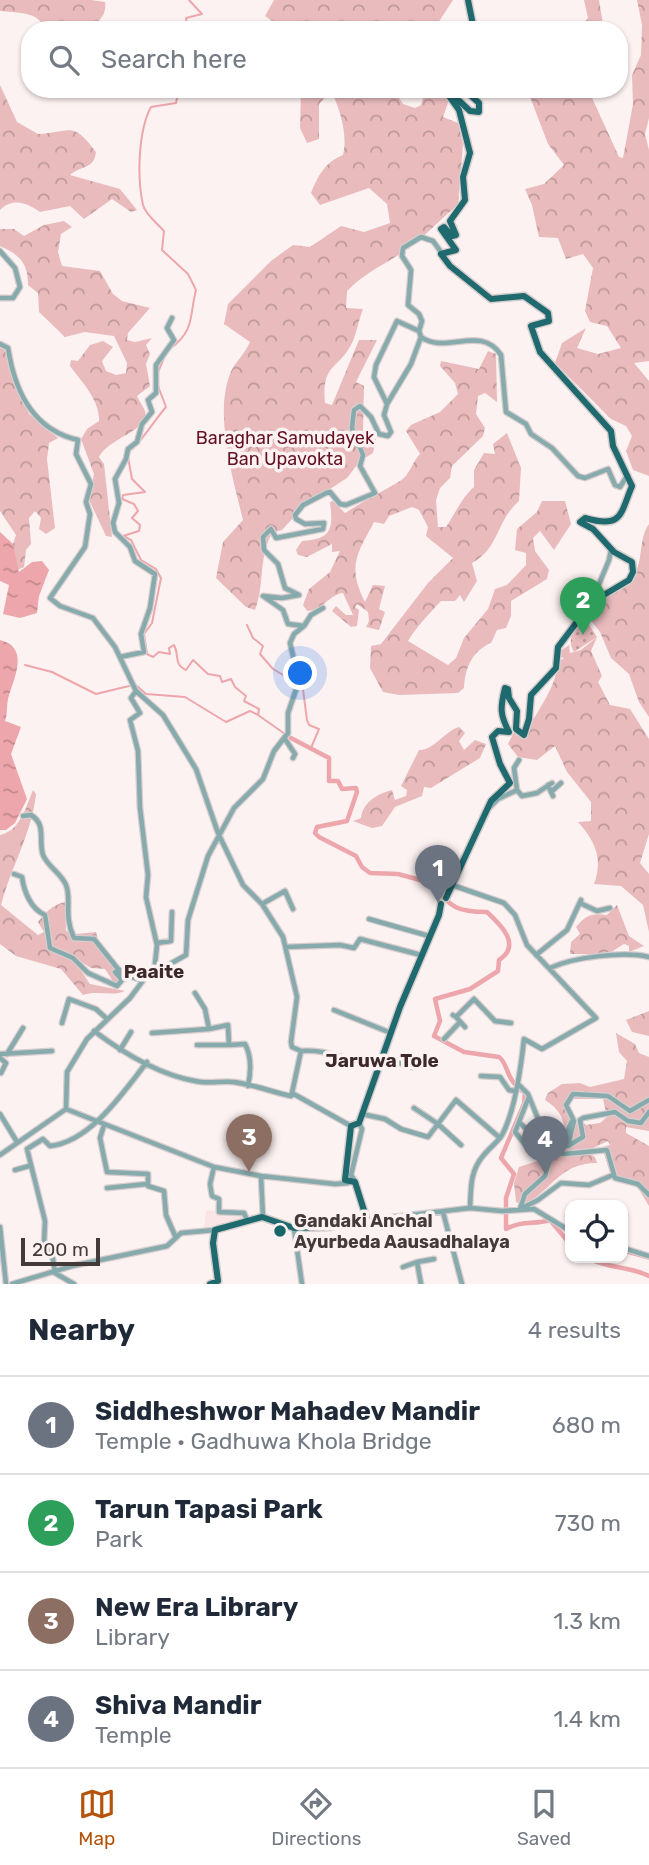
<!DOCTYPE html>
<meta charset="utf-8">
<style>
body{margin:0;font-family:Rubik,sans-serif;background:#f6f6f7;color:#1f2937}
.controls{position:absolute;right:21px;bottom:21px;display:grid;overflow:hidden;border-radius:14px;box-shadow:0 2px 5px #0004}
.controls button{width:63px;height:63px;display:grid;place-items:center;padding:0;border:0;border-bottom:2px solid #e0e1e3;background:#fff;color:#1f2937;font:35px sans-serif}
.scale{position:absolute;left:21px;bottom:18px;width:79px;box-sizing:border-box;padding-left:7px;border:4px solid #443a3a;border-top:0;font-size:19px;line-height:24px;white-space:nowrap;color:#443a3a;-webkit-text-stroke:5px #fdf2f2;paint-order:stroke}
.you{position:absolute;left:301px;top:674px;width:24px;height:24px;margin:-18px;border:5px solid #fff;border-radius:50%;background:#1a73e8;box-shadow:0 0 0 10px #1a73e833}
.badge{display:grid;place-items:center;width:46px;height:46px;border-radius:50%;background:#b45309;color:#fff;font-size:23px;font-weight:700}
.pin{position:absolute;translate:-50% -58px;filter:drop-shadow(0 2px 4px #0008)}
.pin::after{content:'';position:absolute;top:37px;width:24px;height:21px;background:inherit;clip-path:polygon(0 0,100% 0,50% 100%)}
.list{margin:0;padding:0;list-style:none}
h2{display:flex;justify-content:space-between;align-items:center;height:91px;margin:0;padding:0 28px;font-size:30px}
h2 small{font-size:23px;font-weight:400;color:#747a83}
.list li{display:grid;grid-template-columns:46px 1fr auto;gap:21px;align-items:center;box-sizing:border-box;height:98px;padding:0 28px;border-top:2px solid #e0e1e3}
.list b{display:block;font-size:26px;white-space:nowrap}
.list p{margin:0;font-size:23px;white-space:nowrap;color:#747a83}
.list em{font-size:23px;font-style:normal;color:#747a83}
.icon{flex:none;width:38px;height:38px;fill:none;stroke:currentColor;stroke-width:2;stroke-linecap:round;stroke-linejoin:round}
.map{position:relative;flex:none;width:649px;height:1284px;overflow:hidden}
.search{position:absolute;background:#fff;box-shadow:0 2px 5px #0004;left:21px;right:21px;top:21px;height:77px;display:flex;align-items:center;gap:18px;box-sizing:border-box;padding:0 24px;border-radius:28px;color:#747a83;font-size:26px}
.sheet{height:483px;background:#fff}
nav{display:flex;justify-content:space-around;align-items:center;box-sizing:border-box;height:98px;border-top:2px solid #e0e1e3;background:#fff;font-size:19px;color:#747a83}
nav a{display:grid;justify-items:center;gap:4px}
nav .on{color:#b45309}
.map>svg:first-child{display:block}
</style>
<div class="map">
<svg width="649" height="1284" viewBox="0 0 649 1284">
<defs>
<pattern id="forest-crowns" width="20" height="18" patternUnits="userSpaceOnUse" patternTransform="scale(1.75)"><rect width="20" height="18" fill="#e9bbbd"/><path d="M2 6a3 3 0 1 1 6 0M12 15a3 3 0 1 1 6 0" fill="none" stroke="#be999b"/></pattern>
<pattern id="park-dots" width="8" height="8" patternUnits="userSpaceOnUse" patternTransform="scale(1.75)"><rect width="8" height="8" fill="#e9bbbd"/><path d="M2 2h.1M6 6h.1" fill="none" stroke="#be999b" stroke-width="1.8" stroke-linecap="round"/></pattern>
<pattern id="water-ripples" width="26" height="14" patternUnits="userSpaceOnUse" patternTransform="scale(1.75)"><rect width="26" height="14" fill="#eda6ab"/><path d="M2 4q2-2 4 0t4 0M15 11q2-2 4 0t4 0" fill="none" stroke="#c2888c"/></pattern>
</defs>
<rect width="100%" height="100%" fill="#fdf2f2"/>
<path fill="#fbe5e6" d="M206,1210L243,1214L245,1220L204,1229Z"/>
<path fill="url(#forest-crowns)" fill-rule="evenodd" d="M0,0H91L105,2C109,27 72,37 51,29C44,27 40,19 33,16C23,12 11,12 0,11Z
M274,0H453L438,23L426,28L284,30L265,16Z
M584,0H599L604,30H578L588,18Z
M637,0H649V118L645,134L649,150V361L634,363L649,381V476L633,470L626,451L632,436L626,426L611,419L555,363L562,343L586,328L577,348L598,354L621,348L607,326L590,322L585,311L593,268L583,254L566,259L558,238L539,237L532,205L525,189L544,184L564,165L548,144L527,89H588L619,157L623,158L633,104L632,75L641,55L642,25Z
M0,85L17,122L38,134C72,132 72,120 96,152C94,170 81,165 70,175L120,189L137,210L131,212L112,199L84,219L70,206L40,212C27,203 13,197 0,210Z
M301,89H393L403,104L415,108L421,105L426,89H453L443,117L458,123L463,144L458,205C441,218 427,235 409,248C388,263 365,272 347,291L346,308L363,309C359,319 357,331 353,341C340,370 321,362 325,403L332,405L359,340H377L356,382L364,386L363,430L376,439L373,453L360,461L347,478L305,505L282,530L272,533C258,559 265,584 255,610L246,607L216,578L223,542L243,520C233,479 214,415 230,374C234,363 245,354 250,342L224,324L228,304L271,261L293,245L310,247L341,226L364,232L390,223L387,204L369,188L320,205L311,193C318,176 325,162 343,155C348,136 340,108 331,91L319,104V139L307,143L300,128Z
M64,221L72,227L61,234L58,252L62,266L100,271L113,294L122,301L150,308L128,333L127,340L135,342L152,338L146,345L150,354L146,364L150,386L137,396C139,401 143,406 145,411C150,431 108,438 99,457L104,464L112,537L106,536L89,500L94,474L81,439L87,429L99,421C100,400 81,381 70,366L71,360L78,361L90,345L103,341L113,347L102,361L106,371L116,375L126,373L127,363L114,336L85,332L65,337L39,312L38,293L28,285C28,263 20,255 0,246V229H14L24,236L44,225Z
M0,348L5,350L29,414L58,438L49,443L47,459L55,528L46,534L39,529L41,518L35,511L29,518L31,544L26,550L24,567L17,570L13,544L16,535L0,511Z
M488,351L496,354L497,402L485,393L478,396L476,414L485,428L483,436L452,466L450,478L440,488L436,500L438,527H446C455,514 462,497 474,487V470L484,453L495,454L493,444L507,433L521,468L519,501C496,521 499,549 472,563L477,581L464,602L460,595L455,601H441C429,614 417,626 408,641L448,665L456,658L464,638L488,609L495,589L507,585L526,565V553L515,550L517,529L537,512L542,501H565L571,524L554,550L540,531L533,538L535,551L549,570L547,579L511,601V616L506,628L497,630L491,643C472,651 465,668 464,688L458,693L399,695L383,692L370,668L371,646L381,644L428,583L453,558L426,536L428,527L419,510L412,507L389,516L384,524L374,522C357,554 347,566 365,602L373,585L385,586L379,609L385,612L379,630L366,627L369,621L368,612L357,604L355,607L359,610L357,626L351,627L332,611L336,606L346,615H353L343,593C329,595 323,610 307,611L303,605L309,589L330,572L340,551L332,552V544L307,557L298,555L296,550L302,541C333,539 333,528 330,502L333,501L345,513C363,501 382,492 400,481C410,475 412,462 420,454L406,431L411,425L440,412L458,394L455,383L440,366L441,361L479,369Z
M649,524V717L639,702L629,674L611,658L600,632L590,619C604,589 622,595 633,577C644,561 638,539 649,524Z
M597,637L591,651L602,676L598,682L610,705L630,709L649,739V834L640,863L649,874V932L643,905L621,886L594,884C603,859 596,842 578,822L591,821V802L567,772L555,746L537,760L518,757L508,744L514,732L523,738C537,710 553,694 559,662L564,658L558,656L559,652L569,645L570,653L581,650Z
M459,727L465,733L459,741L464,750L475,740L486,744L480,758L431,788L424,787L422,796L395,807L382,826L372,828L353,821L361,818C363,802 377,794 392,790L395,800L406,796L407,790L401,786L419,750C433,751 445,731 459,727Z
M33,790L36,794C32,833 11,867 1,905L38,935L44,932L38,922C45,913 52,905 65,902L66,931L76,934L96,932L100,946C116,954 112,967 134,973L127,982L114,983L105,969L91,968L83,963L80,969L90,984L125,991C113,997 97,990 83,995L61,969L16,956L0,944V835C20,831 26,807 33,790Z
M617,905L629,936L644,946L629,952V946L624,944L608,954H570L571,942L580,934L576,927C586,915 592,913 607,915Z
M649,1011V1036L632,1032L626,1020Z
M616,1033L635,1044L639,1053L649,1057V1131L626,1127V1133L649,1146V1206L635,1183L611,1176L602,1147L610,1145L608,1141L593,1148L562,1151C567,1129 566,1113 545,1100L548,1093L562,1084L580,1083L590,1087L624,1079L627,1061L619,1052ZM572,1099H603L607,1117L600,1123L586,1125L568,1112Z
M589,1153L595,1157L597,1163C560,1163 553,1189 524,1205L516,1202L514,1183L519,1167L556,1155Z"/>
<path fill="url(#park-dots)" d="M584,617L597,637L574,652C566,638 575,629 584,617Z"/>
<path fill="url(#water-ripples)" d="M0,532L13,544L19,572L32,562L42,561L49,570L39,596L37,613L20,618L3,614L9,585L0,581Z
M0,640C29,647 15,676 9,695C6,704 8,714 5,721L21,727L11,754L27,799L15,823L6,830H0Z"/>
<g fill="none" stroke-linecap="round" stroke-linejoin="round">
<path stroke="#eda6ab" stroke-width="2" d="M188,30L186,18L202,14L189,0
M170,349C195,330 189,318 196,290L188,274L162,250L164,231C158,224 145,214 143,205C137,178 138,131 151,107L176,103L179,89
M157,374L165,356
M129,452C144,439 153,422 166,407L158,386
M128,457L132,479L145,492L123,495L122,499L134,504L138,511L132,518L140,525L139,531L123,536L131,540L141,560L156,569L161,578L152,623L144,634L147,654L153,657L159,652L170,654L169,648L174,645C180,656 173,664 186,670L193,660L208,674L220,676L222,682L231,679L235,687L246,696L244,701L259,709L258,715L285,734
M247,625L253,638L263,646L260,654L273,669L295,682
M25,665L52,672L96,694L129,686
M302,682L307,720L309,725L319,729L311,748
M137,686L146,694L185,697L226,722L250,711L258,715"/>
<path stroke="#eda6ab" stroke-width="3.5" d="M623,1251L649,1258"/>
<path stroke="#eda6ab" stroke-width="4.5" d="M289,737L329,758V781H338L342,789L356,788L357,792L347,821L317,827L315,833L319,837L356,856L362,867L370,873L398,874L431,883C452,907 454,912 487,912C501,925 522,945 499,960L498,971L470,989L435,999L440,1021L434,1036L464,1052L499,1057C509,1064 504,1079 525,1093L524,1104L501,1158L514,1174L506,1198V1229C522,1220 534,1225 550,1220L570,1244
M588,1258C608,1269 629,1266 649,1276"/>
<defs>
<path id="minor" d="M0,251L15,268L20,287L13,298H0
M441,252L433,241L421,237L403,248L402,256L411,270L408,305L419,314L422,321L419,331L421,337C446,355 481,324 501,355L506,412L526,424L531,434L552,448L578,476L585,478L608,469L615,485L620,487L627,476
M419,331L397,321L376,365L374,377L387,404L411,364L421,337
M0,344L8,348C15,394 34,430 78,440L76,454L91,484L86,502L90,514L85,547L50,598L60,606L93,618L115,647L136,691L163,715L196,769L218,833L243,885L262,904L283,937L297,997L291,1042L292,1047L301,1051L292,1093L351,1126
M592,601L609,560L611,550
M304,626L311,615L323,608
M120,657L144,652L141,634L150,608L155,574L135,561L130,547L115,532L113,523L119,503L115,479L126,459L128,449L137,442L142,424L152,412L148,400L156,393V365L174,340L167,328L172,318
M136,691L131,698L140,713L130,720L138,751L140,808L148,875L146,897L157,945L154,973
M285,739L295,754L293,758
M548,785L553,796
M517,790L514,768L519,760
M551,792L561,783
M489,808L498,799L517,790L522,796L537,793L552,783
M23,816L31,815C47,825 38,840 43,855C48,867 61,873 66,885C72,899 63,915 74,938L94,939L118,969L131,976
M14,874L22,877C24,892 31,909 45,915L50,948L73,958L88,973L117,986L122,980L115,972L142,980
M580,903L597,911L610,908
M262,904L285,891L293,909
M369,919L429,936
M157,943L171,941L172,912
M286,947L340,945L354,948L360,939L421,955
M536,955L567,930L581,900
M550,968C574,957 623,951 649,957
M195,993L205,1009L209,1029L228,1025L229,1045L245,1044C252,1057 251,1072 248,1086
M334,1010L391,1033
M453,1015L456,1017L474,999L495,1021L511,1023
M456,1017L465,1027
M62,1023L69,999L96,1009L106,1018
M94,1031C122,1052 160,1075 195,1081C207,1084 220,1081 233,1082C252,1084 272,1092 291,1096L292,1094
M152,1033L209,1029
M444,1039L460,1022
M197,1045H229
M120,1050L131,1032
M301,1051C329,1048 352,1064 380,1065
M0,1054L52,1051
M7,1054L23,1028
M0,1058L6,1063L1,1073
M383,1058L412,1067
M481,1076L500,1077L509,1090L514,1091
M519,1085L528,1094L545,1136L528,1148L515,1132L528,1099
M649,1100L630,1111L608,1096L573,1094L566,1105L574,1121L568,1146L583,1137L580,1120L583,1118L615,1112L628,1121L641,1123L649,1112
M414,1108L438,1124L461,1145
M66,1109L214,1167L261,1176L335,1184L348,1183
M0,1114L17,1142
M362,1114L385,1119L401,1129L428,1137L456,1100L500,1138
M573,1119L557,1152L564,1154L607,1150L615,1178L638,1184L649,1195
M520,1123L531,1133
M104,1125L100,1138L107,1172L148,1174V1186L164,1191L166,1215L176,1238
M545,1136L555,1140L561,1133L564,1134
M570,1136L550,1158L545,1176L525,1194L520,1209L538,1200L561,1183L589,1185L613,1175
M0,1155L66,1109L67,1072L87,1039L130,998L145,978L186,955L188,920L208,856L234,808L263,779L274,751L288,733V713L299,681L290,643L294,634L304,626L288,624L283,610L263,596L282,598L299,595L285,588L278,564L264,550L263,537L271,529L276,538L323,529L324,523L305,524L296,519L295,515L303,505L326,493L330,492L340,504L346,505L375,493L360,466L363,455L352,428L354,410L360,406L371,417L379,434L388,436L391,432L384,415L387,404
M214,1167L210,1184L212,1196L219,1199V1212L244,1213L247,1220
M15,1170L29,1166
M261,1176L263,1217
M355,1181L351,1175L362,1129L359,1123
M107,1188L147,1184
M470,1208L502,1211L534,1209L570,1231
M443,1212L462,1284
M367,1220L470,1208C471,1188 470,1171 483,1156C489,1148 497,1143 502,1135C515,1111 521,1067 524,1039L542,1049L596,1018L527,945L515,915L504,903L452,885
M0,1227L6,1284
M294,1228L302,1284
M623,1248L649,1256
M417,1262L434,1259
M403,1267L417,1262L421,1284
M12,1284L72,1266L167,1246L181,1233L215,1230
M74,1284L55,1273L53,1259L44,1244L45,1221L27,1149L43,1139L50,1146C90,1142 123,1093 147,1062"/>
<path id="major" d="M468,0L474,30
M446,898L491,801L510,783L500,764L492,737L498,731L509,732C500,715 500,708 505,688L508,689L509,698L517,711L516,729L524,735L529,719L531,695L556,668L558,647L592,602L629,580L633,572L632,562L614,552L593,529L580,522L585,518C623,529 620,514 632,486L613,446L611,431L540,352L531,326L549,321L548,313L524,296L491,299L450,266L441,254L456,250L441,229L444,227L452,236L456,235L450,221L465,200L463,177L470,153L459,110L449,96L453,95L470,111L479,112V103L469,94L471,89
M210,1284L218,1281L213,1243L215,1230L262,1217L294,1228L329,1227L367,1220L355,1182L345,1180L351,1126L359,1123L400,1007L439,915L441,904"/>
</defs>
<use href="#minor" stroke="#d8cdcd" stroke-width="7"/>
<use href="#major" stroke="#d8cdcd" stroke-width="9"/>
<use href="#minor" stroke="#87aaac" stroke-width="4.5"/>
<use href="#major" stroke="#1e6a6f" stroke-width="6"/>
</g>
<circle fill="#18666a" stroke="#fdf2f2" stroke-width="2.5" cx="280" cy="1231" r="7"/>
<g text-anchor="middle" stroke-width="7" stroke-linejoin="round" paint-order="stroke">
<g font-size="18" fill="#641223" stroke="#fdf2f2">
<text x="285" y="444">Baraghar Samudayek<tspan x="285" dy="21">Ban Upavokta</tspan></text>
</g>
<g font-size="18" font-weight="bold" fill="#443a3a" stroke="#fdf2f2" text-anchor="start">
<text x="294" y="1227">Gandaki Anchal<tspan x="294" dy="21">Ayurbeda Aausadhalaya</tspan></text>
</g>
<g font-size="19" font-weight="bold" fill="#3d292b" stroke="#fdf2f2">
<text x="154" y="978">Paaite</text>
<text x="382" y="1067">Jaruwa Tole</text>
</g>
</g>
</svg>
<div class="controls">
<button><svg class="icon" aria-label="locate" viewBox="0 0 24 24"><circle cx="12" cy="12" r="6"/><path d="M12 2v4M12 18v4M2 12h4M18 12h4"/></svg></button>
</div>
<div class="scale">200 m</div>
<div class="you"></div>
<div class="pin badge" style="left:438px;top:903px;background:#6b7280">1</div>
<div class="pin badge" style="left:583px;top:635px;background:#2e9e5b">2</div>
<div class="pin badge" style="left:249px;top:1172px;background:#8d6e63">3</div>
<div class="pin badge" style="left:545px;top:1174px;background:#6b7280">4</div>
<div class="search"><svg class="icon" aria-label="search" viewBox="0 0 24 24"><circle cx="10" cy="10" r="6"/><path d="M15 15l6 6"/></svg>Search here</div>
</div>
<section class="sheet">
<h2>Nearby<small>4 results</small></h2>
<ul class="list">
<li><span class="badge" style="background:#6b7280">1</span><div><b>Siddheshwor Mahadev Mandir</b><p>Temple · Gadhuwa Khola Bridge</p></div><em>680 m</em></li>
<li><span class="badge" style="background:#2e9e5b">2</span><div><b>Tarun Tapasi Park</b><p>Park</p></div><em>730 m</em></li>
<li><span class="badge" style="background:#8d6e63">3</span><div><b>New Era Library</b><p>Library</p></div><em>1.3 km</em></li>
<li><span class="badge" style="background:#6b7280">4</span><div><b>Shiva Mandir</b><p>Temple</p></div><em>1.4 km</em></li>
</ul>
</section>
<nav>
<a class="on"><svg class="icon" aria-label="map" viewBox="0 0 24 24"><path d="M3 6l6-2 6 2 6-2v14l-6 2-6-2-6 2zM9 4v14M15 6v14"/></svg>Map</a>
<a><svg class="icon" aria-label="directions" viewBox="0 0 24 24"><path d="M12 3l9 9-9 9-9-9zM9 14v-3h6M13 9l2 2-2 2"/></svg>Directions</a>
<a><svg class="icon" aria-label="saved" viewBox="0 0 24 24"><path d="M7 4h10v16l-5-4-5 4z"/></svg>Saved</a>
</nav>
